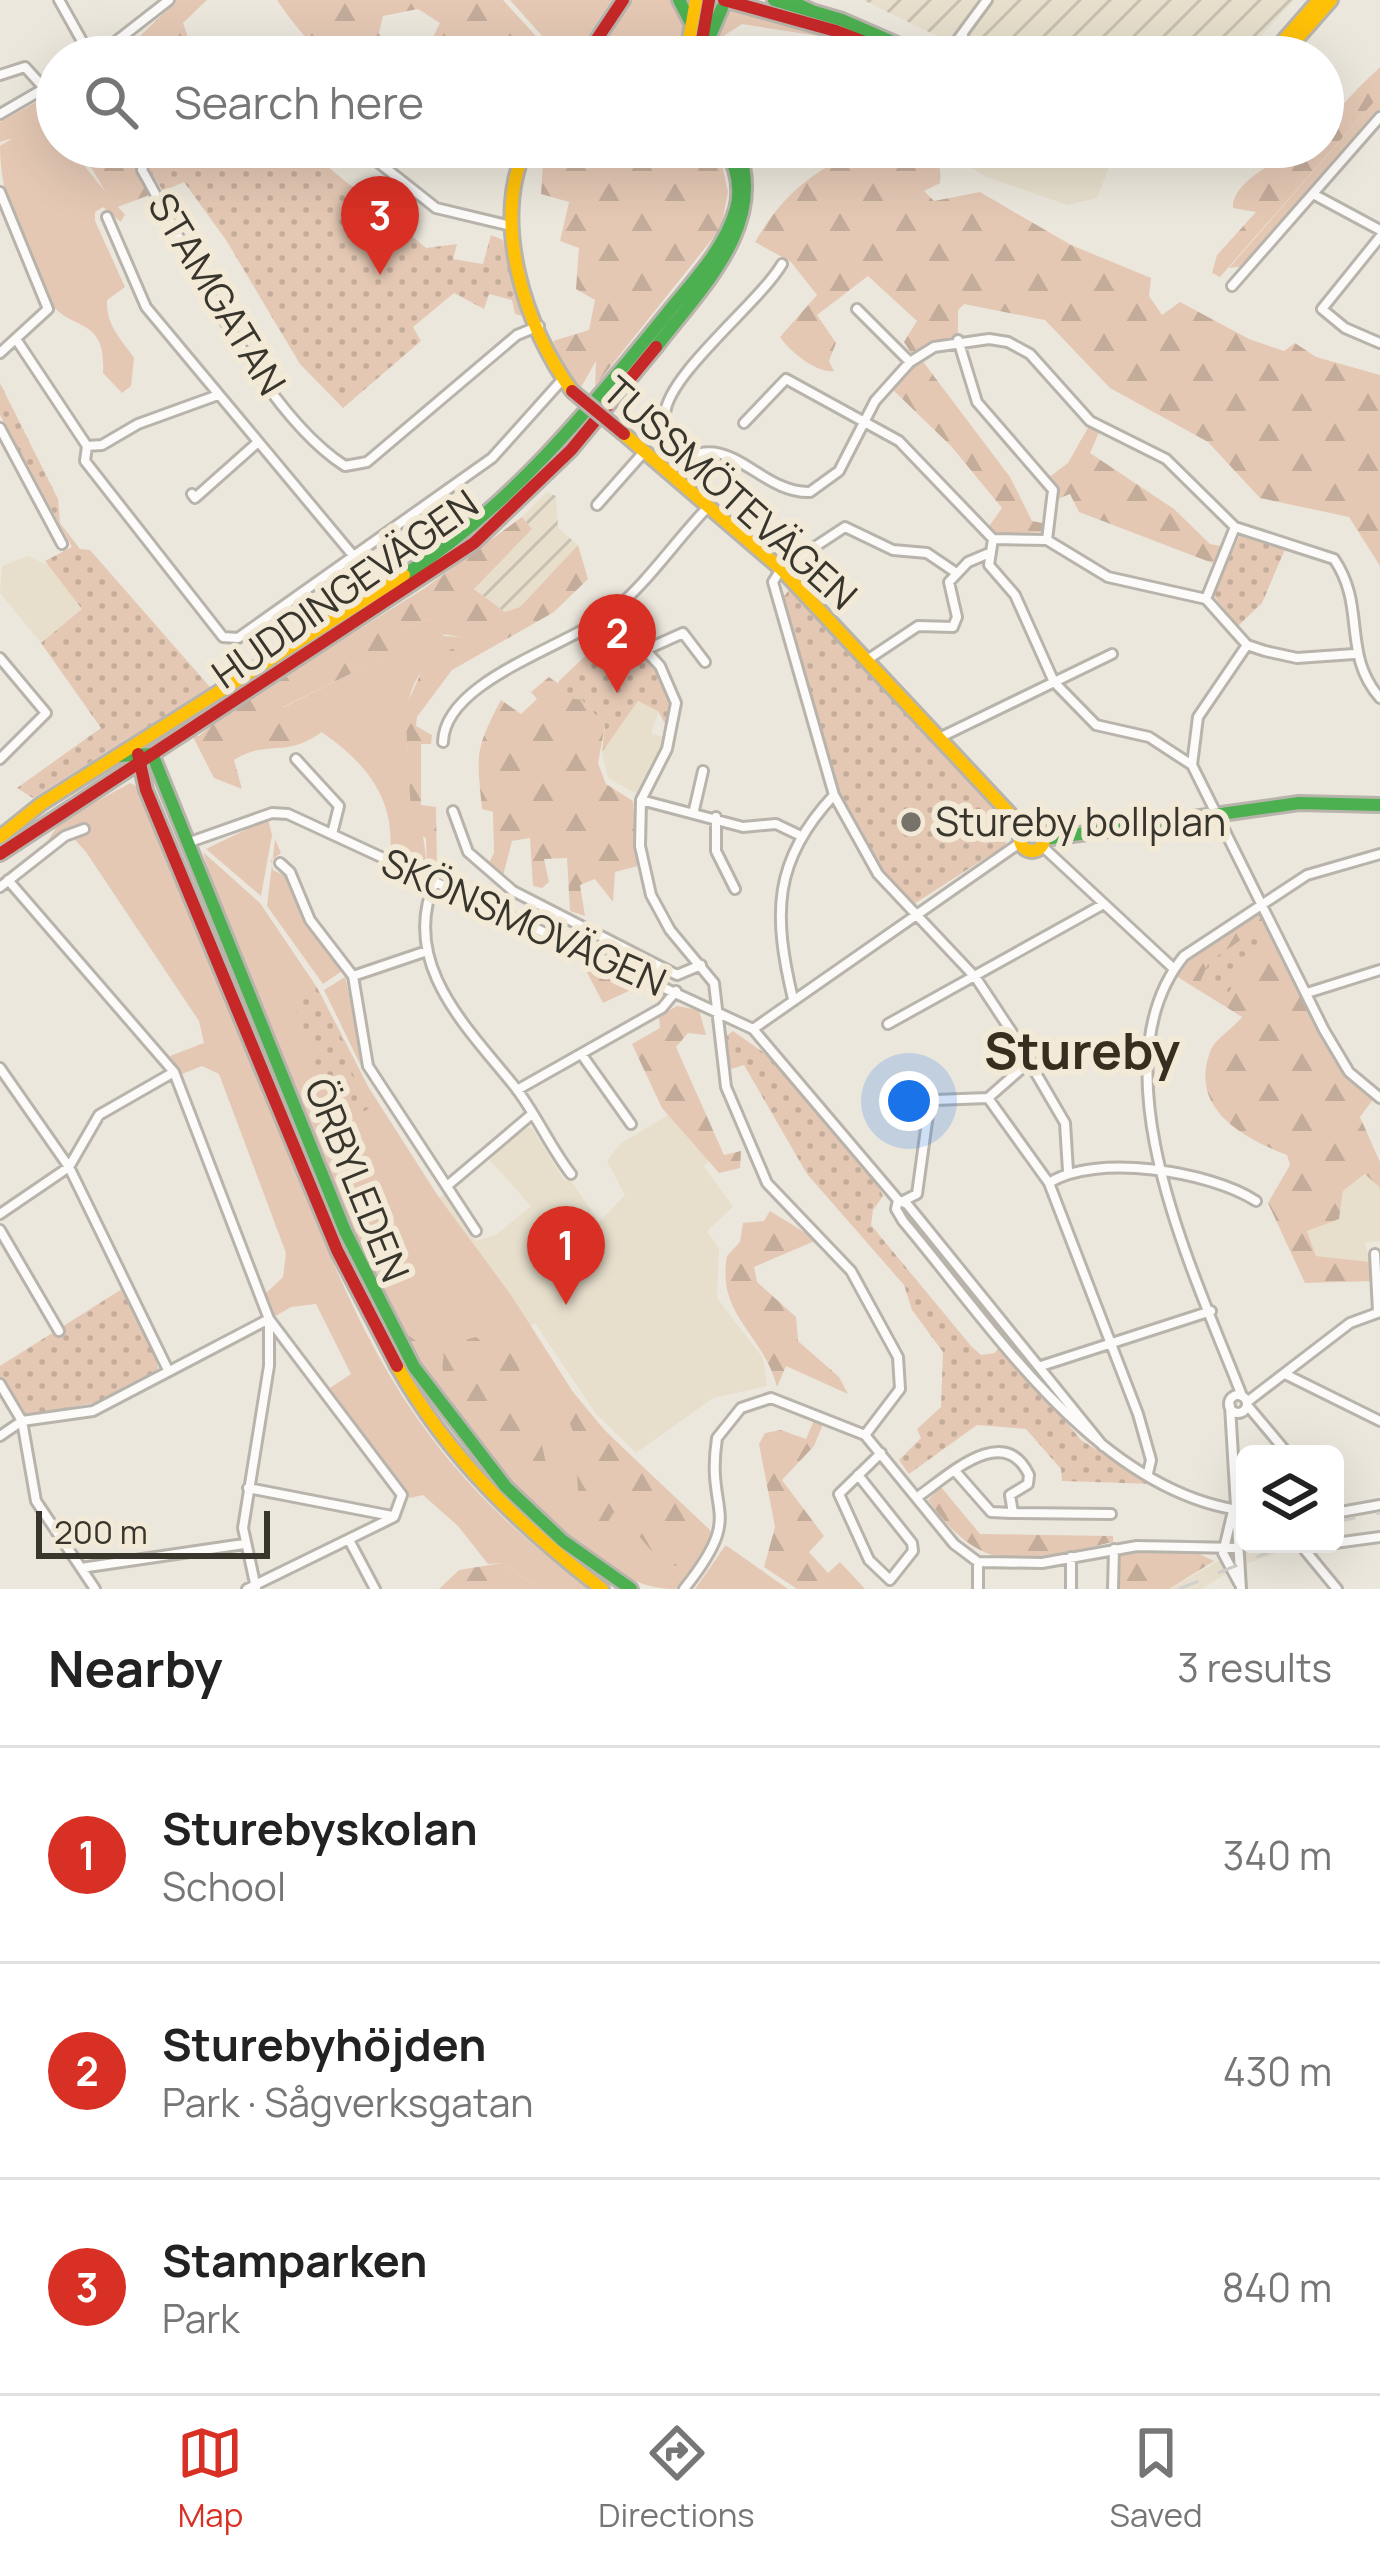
<!DOCTYPE html>
<meta charset="utf-8">
<style>
body{margin:0;font-family:Manrope,sans-serif;background:#f6f6f6;color:#222}
.controls{position:absolute;right:36px;bottom:36px;display:grid;overflow:hidden;border-radius:18px;box-shadow:0 12px 48px #0002}
.controls button{width:108px;height:108px;display:grid;place-items:center;padding:0;border:0;border-bottom:3px solid #e0e0e0;background:#fff;color:#222;font:60px sans-serif}
.scale{position:absolute;left:36px;bottom:30px;width:234px;box-sizing:border-box;padding-left:12px;border:6px solid #38352d;border-top:0;font-size:33px;line-height:42px;white-space:nowrap;color:#38352d;-webkit-text-stroke:9px #f2ead6;paint-order:stroke}
.you{position:absolute;left:909px;top:1101px;width:42px;height:42px;margin:-30px;border:9px solid #fff;border-radius:50%;background:#1a73e8;box-shadow:0 0 0 18px #1a73e833}
.badge{display:grid;place-items:center;width:78px;height:78px;border-radius:50%;background:#d93025;color:#fff;font-size:39px;font-weight:700}
.pin{position:absolute;translate:-50% -99px;filter:drop-shadow(0 3px 6px #0008)}
.pin::after{content:'';position:absolute;top:63px;width:42px;height:36px;background:inherit;clip-path:polygon(0 0,100% 0,50% 100%)}
.list{margin:0;padding:0;list-style:none}
h2{display:flex;justify-content:space-between;align-items:center;height:156px;margin:0;padding:0 48px;font-size:51px}
h2 small{font-size:39px;font-weight:400;color:#767676}
.list li{display:grid;grid-template-columns:78px 1fr auto;gap:36px;align-items:center;box-sizing:border-box;height:216px;padding:0 48px;border-top:3px solid #e0e0e0}
.list b{display:block;font-size:45px;white-space:nowrap}
.list p{margin:0;font-size:39px;white-space:nowrap;color:#767676}
.list em{font-size:39px;font-style:normal;color:#767676}
.icon{flex:none;width:66px;height:66px;fill:none;stroke:currentColor;stroke-width:2;stroke-linecap:round;stroke-linejoin:round}
.map{position:relative;flex:none;width:1380px;height:1589px;overflow:hidden}
.search{position:absolute;background:#fff;box-shadow:0 12px 48px #0002;left:36px;right:36px;top:36px;height:132px;display:flex;align-items:center;gap:30px;box-sizing:border-box;padding:0 42px;border-radius:66px;color:#767676;font-size:45px}
.sheet{height:804px;background:#fff}
nav{display:flex;justify-content:space-around;align-items:center;box-sizing:border-box;height:168px;border-top:3px solid #e0e0e0;background:#fff;font-size:33px;color:#767676}
nav a{display:grid;justify-items:center;gap:6px}
nav .on{color:#d93025}
.map>svg:first-child{display:block}
</style>
<div class="map">
<svg width="1380" height="1589" viewBox="0 0 1380 1589">
<defs>
<pattern id="industrial-furrows" width="10" height="10" patternUnits="userSpaceOnUse" patternTransform="scale(3)"><rect width="10" height="10" fill="#e7dfcc"/><path d="M-1 1l2-2M0 10L10 0M9 11l2-2" fill="none" stroke="#c7c0b0"/></pattern>
<pattern id="forest-firs" width="22" height="20" patternUnits="userSpaceOnUse" patternTransform="scale(3)"><rect width="22" height="20" fill="#e4c8b4"/><path d="M5 1l3.5 6h-7zM16 11l3.5 6h-7z" fill="#c4ac9b"/></pattern>
<pattern id="park-dots" width="8" height="8" patternUnits="userSpaceOnUse" patternTransform="scale(3)"><rect width="8" height="8" fill="#e4c8b4"/><path d="M2 2h.1M6 6h.1" fill="none" stroke="#c4ac9b" stroke-width="1.8" stroke-linecap="round"/></pattern>
</defs>
<rect width="100%" height="100%" fill="#ece7dc"/>
<path fill="#e7dfcc" d="M937,147H1117L1097,198L1068,205L986,177Z
M28,556L50,566L83,609L41,643L0,593L2,566Z
M638,701L659,711L651,733L666,738L637,794L608,778L602,752Z
M668,1115L709,1161L704,1166L733,1207L707,1231L719,1249L717,1298L763,1358L767,1386L713,1398L636,1453L596,1414L535,1323L502,1344L426,1204L449,1192L476,1241L496,1235L531,1206L488,1158L519,1130L531,1127L564,1180L572,1182L599,1222L625,1195L607,1161L620,1144Z
M1366,1174L1380,1188V1241L1365,1242L1370,1262L1316,1256L1307,1231L1339,1219L1343,1191Z
M1249,1544H1303L1235,1568L1202,1589H1169Z"/>
<path fill="url(#industrial-furrows)" d="M863,0H1294L1242,57H980Z
M547,492L556,496L558,528L578,545L520,607L505,612L473,588L532,529L522,517Z"/>
<path fill="#e4c8b4" d="M510,0H612L574,57H561Z
M631,0H673L684,10L679,57H592Z
M731,9L809,27L893,57H869L825,37L742,24L725,35L718,57H708L715,23Z
M1380,95V111L1244,266L1229,268Z
M38,101L57,127V147H70C76,155 120,211 125,214L121,222L103,207L95,212V221L125,287L107,300C106,326 121,338 134,358L131,386L122,393L103,373C107,313 68,334 46,297C21,255 0,194 0,146L13,138L0,142V122Z
M429,619L444,636L471,638C454,651 431,657 418,677C388,723 425,814 427,870L390,852C397,779 339,740 282,708L400,649L405,627Z
M130,783L140,788C193,907 239,1029 288,1151C327,1250 366,1352 431,1437C475,1496 530,1545 589,1589H540L502,1563L488,1564L458,1526L423,1495L410,1498L330,1388L351,1374L316,1304L291,1307L274,1317L262,1297L283,1277L286,1253L219,1074L202,1066L182,1074L170,1056L204,1043L199,1021L86,852L68,832L48,840L61,821Z
M268,819L272,835L261,896L206,849Z
M275,839L281,853L271,860L273,870L289,878L305,915L345,969L323,984L267,906Z
M203,852L260,903L318,989L369,1088L438,1196L511,1295L573,1392L607,1433L709,1529L715,1539L676,1589C630,1589 594,1560 559,1530C409,1398 353,1236 281,1056C254,989 222,922 203,852Z
M345,977L367,1071L448,1200L360,1064L324,990Z
M725,1546H727L788,1589H695Z"/>
<path fill="url(#forest-firs)" d="M177,0H207L183,23L192,48L179,57H108L136,40Z
M277,0H503L555,57H423L440,23L418,9L383,16L379,33L387,44L384,57C321,57 313,52 277,0Z
M1380,67V95L1220,277L1212,273L1217,255L1256,212L1233,208C1230,179 1298,147 1323,147C1323,118 1360,87 1380,67Z
M70,147H94L105,153L136,147L139,169L152,194L115,208L92,169Z
M544,147H718L728,192L721,228L595,386L596,361L580,389L568,379L553,341L589,330L595,300L576,289L579,248L560,241L569,202L541,194Z
M871,147C901,151 946,140 940,183L924,191L934,201L980,192L1071,245L1151,278L1149,296L1162,315L1180,302L1249,339L1284,351L1295,343L1316,357L1380,375V566L1349,517L1260,498L1208,442L1110,388L1045,320L964,304L958,310V336L913,356L904,342L917,321L868,276L817,315L836,343L829,361L834,371C818,374 790,352 780,337L817,295L791,262L755,242C783,193 819,165 871,147Z
M921,359L1010,477L1032,521L1047,524L1044,532L995,534L987,529L1002,508L951,446L891,388Z
M1089,426L1099,432L1090,453L1174,509L1210,544L1221,546L1215,564L1079,512L1070,494L1055,500L1048,478L1068,463Z
M522,517L532,529L474,589L505,612L520,607L578,545L588,579L554,612L452,670L417,717L416,726L432,735L431,744H421V805L436,807L437,869L427,870L426,838L412,830L405,708L425,664L470,639L437,633L429,619L405,627L401,649L283,707L323,731C284,760 269,738 234,760L242,789L214,778L192,735L199,736L227,712L425,588Z
M549,677L582,700L605,725L598,763L606,784L633,801L638,866L615,872L613,902L595,879L580,885L585,916L570,911L567,858L544,859L549,882L542,888L533,886L530,838L512,841L503,876L489,863L494,853L493,812L482,809C477,755 474,751 501,700L521,714L537,699L531,692Z
M1261,912L1337,1064L1374,1098L1360,1117L1380,1162V1188L1365,1174L1343,1191L1339,1219L1307,1231L1316,1256L1370,1262L1375,1281L1305,1283L1268,1203L1290,1165L1287,1155C1243,1138 1189,1109 1210,1052C1214,1039 1233,1029 1242,1017L1176,976L1194,956Z
M577,953L648,982L603,1003Z
M677,1006L699,1010L706,1035L688,1033L676,1047L724,1155L741,1151L740,1168L719,1173L662,1108L632,1044L660,1028L659,1016Z
M770,1211L817,1240L754,1267L757,1282L796,1317L798,1341L839,1377L848,1394L786,1366L777,1387C763,1333 716,1315 727,1256L740,1242L743,1223L764,1221Z
M408,1335L428,1350L476,1337L494,1352L522,1341L528,1347C525,1363 512,1365 525,1382L540,1370L542,1377L530,1394L547,1467L536,1488L514,1458L500,1467L494,1461C470,1429 435,1397 444,1355L428,1363L416,1354Z
M571,1410L589,1415L708,1530L682,1567C649,1564 638,1524 614,1512L606,1525L584,1518C571,1486 584,1446 567,1418Z
M815,1418L824,1422L814,1446L782,1480L824,1536L809,1552L828,1573L840,1562L865,1589H797L764,1567L775,1527L759,1444L765,1433L781,1430L806,1439Z
M941,1487L980,1534L1113,1536V1542C1026,1561 986,1581 928,1500Z
M1128,1550L1199,1554L1214,1561L1169,1589H1117L1118,1552Z
M502,1563L540,1589H439L459,1570Z"/>
<path fill="url(#park-dots)" d="M192,147H304L426,248L457,244L453,259L483,264L491,235L503,240L522,316L515,314L512,300L489,294L484,309L454,293L413,327L421,341L343,408L300,364L226,240L184,182L163,191L149,169L154,151L168,164Z
M0,383L58,499L60,523L80,549L90,550L210,687L33,798L17,788L101,728L41,643L82,609L45,561L72,547L0,415Z
M1240,535L1286,547L1262,603L1238,626L1213,595Z
M792,586L1014,826L1004,846L914,904C829,843 806,693 782,599Z
M604,638L631,663L644,652C662,677 675,699 669,731L658,711L638,701L602,752L605,725L582,700L568,698L558,682Z
M1261,926L1265,950L1242,957L1240,974L1227,995L1200,982L1209,962Z
M316,986L355,1065L352,1072L370,1108L341,1124L313,1066L318,1056L290,1000Z
M733,1031L770,1057L874,1178L883,1196L873,1210L871,1225L971,1346L981,1355L995,1353L1001,1344L1081,1440L1152,1484L1062,1481L1061,1469L1026,1429L977,1425L909,1474L899,1460L921,1438L917,1429L941,1407L943,1352L912,1310L904,1285L807,1174L744,1065L728,1070L725,1037Z
M122,1289L156,1355L158,1370L100,1402L24,1415L0,1379V1366Z"/>
<g fill="none" stroke-linecap="round" stroke-linejoin="round">
<defs>
<path id="street" d="M59,0L91,57
M96,57L169,0
M945,57L987,0
M955,57L963,35
M0,75L25,67L45,89
M0,114L57,81
M149,147L142,170C192,257 260,411 345,466L367,462L517,335L539,326
M359,147L436,208L511,226
M0,192L48,309L0,353
M1313,194L1380,230
M107,217L146,307L356,559
M1380,237L1322,309L1345,328L1380,343
M1232,286L1380,117
M857,309L910,362
M16,339L87,446L85,461L223,637L238,638L492,458L562,380
M958,340L977,402L1053,490L1047,540
M744,423L786,379L899,441L993,539L989,565L1015,595L1054,682L1096,725L1149,737L1192,765L1324,1030L1349,1072L1380,1098
M0,428L62,544
M87,446L102,445L138,424L218,395
M687,456C681,445 664,427 665,414C668,374 760,302 782,264
M669,473C723,416 756,494 810,492L839,471L875,401L910,362L934,347L989,339L1008,342L1030,354L1090,421L1166,459L1235,527L1334,559C1367,607 1341,653 1380,698
M192,494L195,498L258,442
M597,505L644,452
M993,539L1047,540L1108,577L1206,599L1247,645L1265,651L1297,658L1354,654
M955,572L927,553L893,550L845,527L781,569L773,582L834,795L878,874L976,978L1013,1034L1065,1123L1068,1171
M1206,599L1235,527
M611,613L660,666L676,703L667,749L641,800L640,846L651,895L670,930L714,983L726,1087L767,1183L851,1271L898,1357L900,1389L865,1435
M645,650L683,633L705,662
M0,658L46,713L0,759
M867,660L918,626L953,627L957,617L949,582L968,562L987,554
M939,738L1112,654
M443,742C445,679 571,646 614,610C649,581 676,540 708,507
M296,759L339,806L332,834
M1192,765L1198,717L1247,645
M641,800L743,827L776,824L799,835
M694,810L703,771
M453,811L468,852L513,891L677,975L701,965
M716,817V851L735,889
M190,842L272,813L288,814L753,1029L898,1200L896,1209L903,1221C992,1326 1097,1493 1245,1511
M1042,846L1173,968
M280,863L290,872L310,920L353,976L368,1066L476,1231
M8,880L174,1072L269,1319L402,1495L394,1517L247,1589
M435,881C399,964 468,1028 515,1087C536,1114 550,1147 571,1174
M0,887L65,836L84,829
M353,976L427,951
M1307,993L1380,970
M793,999C773,915 772,861 834,795
M888,1024L1102,905
M753,1029L1021,842
M582,1055L631,1124
M0,1068L69,1167L168,1370
M517,1090L662,1008L676,991
M988,1098L1049,1183L1138,1414L1151,1460L1148,1473
M1049,1183C1095,1153 1210,1171 1256,1201
M447,1186L532,1114
M898,1200L907,1204L1103,1446
M905,1200L917,1194L929,1107L935,1100L988,1098L1030,1061
M0,1214L69,1167L99,1115L174,1072
M0,1230L59,1331
M1375,1254L1378,1311
M1041,1366L1211,1311
M1287,1375L1380,1421
M0,1384L22,1421L36,1501L81,1568L244,1544
M1229 1404a9 9 0 1 1 18 0a9 9 0 1 1-18 0Z
M1242,1396C1197,1279 1092,1068 1184,956L1307,875L1380,854
M1247,1402L1350,1323L1380,1312
M1247,1405L1288,1454
M1230,1406L1241,1589
M0,1436L22,1421L93,1411L269,1319V1366L243,1528L256,1588
M955,1471L991,1512L1011,1513
M858,1475L912,1543L913,1551L890,1580L869,1560L839,1494L881,1453
M248,1488L392,1516
M919,1496C949,1475 1004,1422 1029,1475L1028,1484L1010,1495L1013,1513L1111,1514
M1233,1511L1223,1553L1239,1583
M1335,1513L1380,1505
M349,1540L375,1589
M1335,1543L1380,1537
M1329,1544L1304,1549L1337,1589
M1071,1557V1589
M81,1568L95,1589
M684,1589C747,1510 705,1517 717,1438L741,1408L771,1398L865,1435L954,1544L978,1562L1042,1563L1137,1546L1238,1548
M978,1589V1562
M1113,1589L1114,1549"/>
<path id="fast" d="M679,0L691,23
M774,0L842,20L927,57
M788,0L812,11
M709,38L722,8
M656,347C700,289 769,225 737,147
M404,575C507,510 589,410 665,316C691,283 724,251 736,209C742,187 736,166 725,147
M119,756L152,754L345,1231L414,1367L506,1487L563,1541L631,1589
M1044,839L1299,803L1380,805"/>
<path id="slow" d="M686,57L696,0
M1269,57L1319,0
M1281,57L1331,0
M526,147C491,223 525,327 572,391
M624,434L781,569L1025,830
M1020 839a12 12 0 1 1 24 0a12 12 0 1 1-24 0Z
M0,837L41,804L404,575
M397,1366C448,1457 520,1526 602,1589"/>
<path id="jam" d="M724,0L836,31L904,57
M585,57L623,0
M699,57L709,0
M138,754L146,790L337,1250L397,1366
M0,854L474,543L571,450L656,347"/>
</defs>
<use href="#street" stroke="#b8b4ac" stroke-width="14"/>
<use href="#fast" stroke="#b8b4ac" stroke-width="18"/>
<use href="#slow" stroke="#b8b4ac" stroke-width="18"/>
<use href="#jam" stroke="#b8b4ac" stroke-width="18"/>
<use href="#street" stroke="#fcfbfa" stroke-width="8"/>
<use href="#fast" stroke="#4caf50" stroke-width="12"/>
<use href="#slow" stroke="#ffc107" stroke-width="12"/>
<use href="#jam" stroke="#c62828" stroke-width="12"/>
<path stroke="#d1d0cd" stroke-width="3" stroke-dasharray="21 21" stroke-linecap="butt" d="M1335,1522L1380,1513
M1179,1589L1289,1544"/>
<defs>
<path id="jam-bridge" d="M572,391L624,434"/>
</defs>
<use href="#jam-bridge" stroke="#b8b4ac" stroke-width="18" stroke-linecap="butt"/>
<use href="#jam-bridge" stroke="#c62828" stroke-width="12"/>
</g>
<circle fill="#77736a" stroke="#f2ead6" stroke-width="4.5" cx="911" cy="822" r="12"/>
<g text-anchor="middle" stroke-width="12" stroke-linejoin="round" paint-order="stroke">
<g font-size="39" fill="#38352d" stroke="#f2ead6">
<text transform="translate(217 294) rotate(59)" y="14">STAMGATAN</text>
<text transform="translate(730 493) rotate(42)" y="14">TUSSMÖTEVÄGEN</text>
<text transform="translate(345 589) rotate(-35)" y="14">HUDDINGEVÄGEN</text>
<text transform="translate(524 922) rotate(24)" y="14">SKÖNSMOVÄGEN</text>
<text transform="translate(357 1180) rotate(68)" y="14">ÖRBYLEDEN</text>
</g>
<g font-size="39" fill="#38352d" stroke="#f2ead6" text-anchor="start">
<text x="935" y="836">Stureby bollplan</text>
</g>
<g font-size="51" font-weight="bold" fill="#362f20" stroke="#f2ead6">
<text x="1082" y="1069">Stureby</text>
</g>
</g>
</svg>
<div class="controls">
<button><svg class="icon" aria-label="layers" viewBox="0 0 24 24"><path d="M12 4l9 5-9 5-9-5zM3 14l9 5 9-5"/></svg></button>
</div>
<div class="scale">200 m</div>
<div class="you"></div>
<div class="pin badge" style="left:566px;top:1305px">1</div>
<div class="pin badge" style="left:617px;top:693px">2</div>
<div class="pin badge" style="left:380px;top:275px">3</div>
<div class="search"><svg class="icon" aria-label="search" viewBox="0 0 24 24"><circle cx="10" cy="10" r="6"/><path d="M15 15l6 6"/></svg>Search here</div>
</div>
<section class="sheet">
<h2>Nearby<small>3 results</small></h2>
<ul class="list">
<li><span class="badge">1</span><div><b>Sturebyskolan</b><p>School</p></div><em>340 m</em></li>
<li><span class="badge">2</span><div><b>Sturebyhöjden</b><p>Park · Sågverksgatan</p></div><em>430 m</em></li>
<li><span class="badge">3</span><div><b>Stamparken</b><p>Park</p></div><em>840 m</em></li>
</ul>
</section>
<nav>
<a class="on"><svg class="icon" aria-label="map" viewBox="0 0 24 24"><path d="M3 6l6-2 6 2 6-2v14l-6 2-6-2-6 2zM9 4v14M15 6v14"/></svg>Map</a>
<a><svg class="icon" aria-label="directions" viewBox="0 0 24 24"><path d="M12 3l9 9-9 9-9-9zM9 14v-3h6M13 9l2 2-2 2"/></svg>Directions</a>
<a><svg class="icon" aria-label="saved" viewBox="0 0 24 24"><path d="M7 4h10v16l-5-4-5 4z"/></svg>Saved</a>
</nav>
